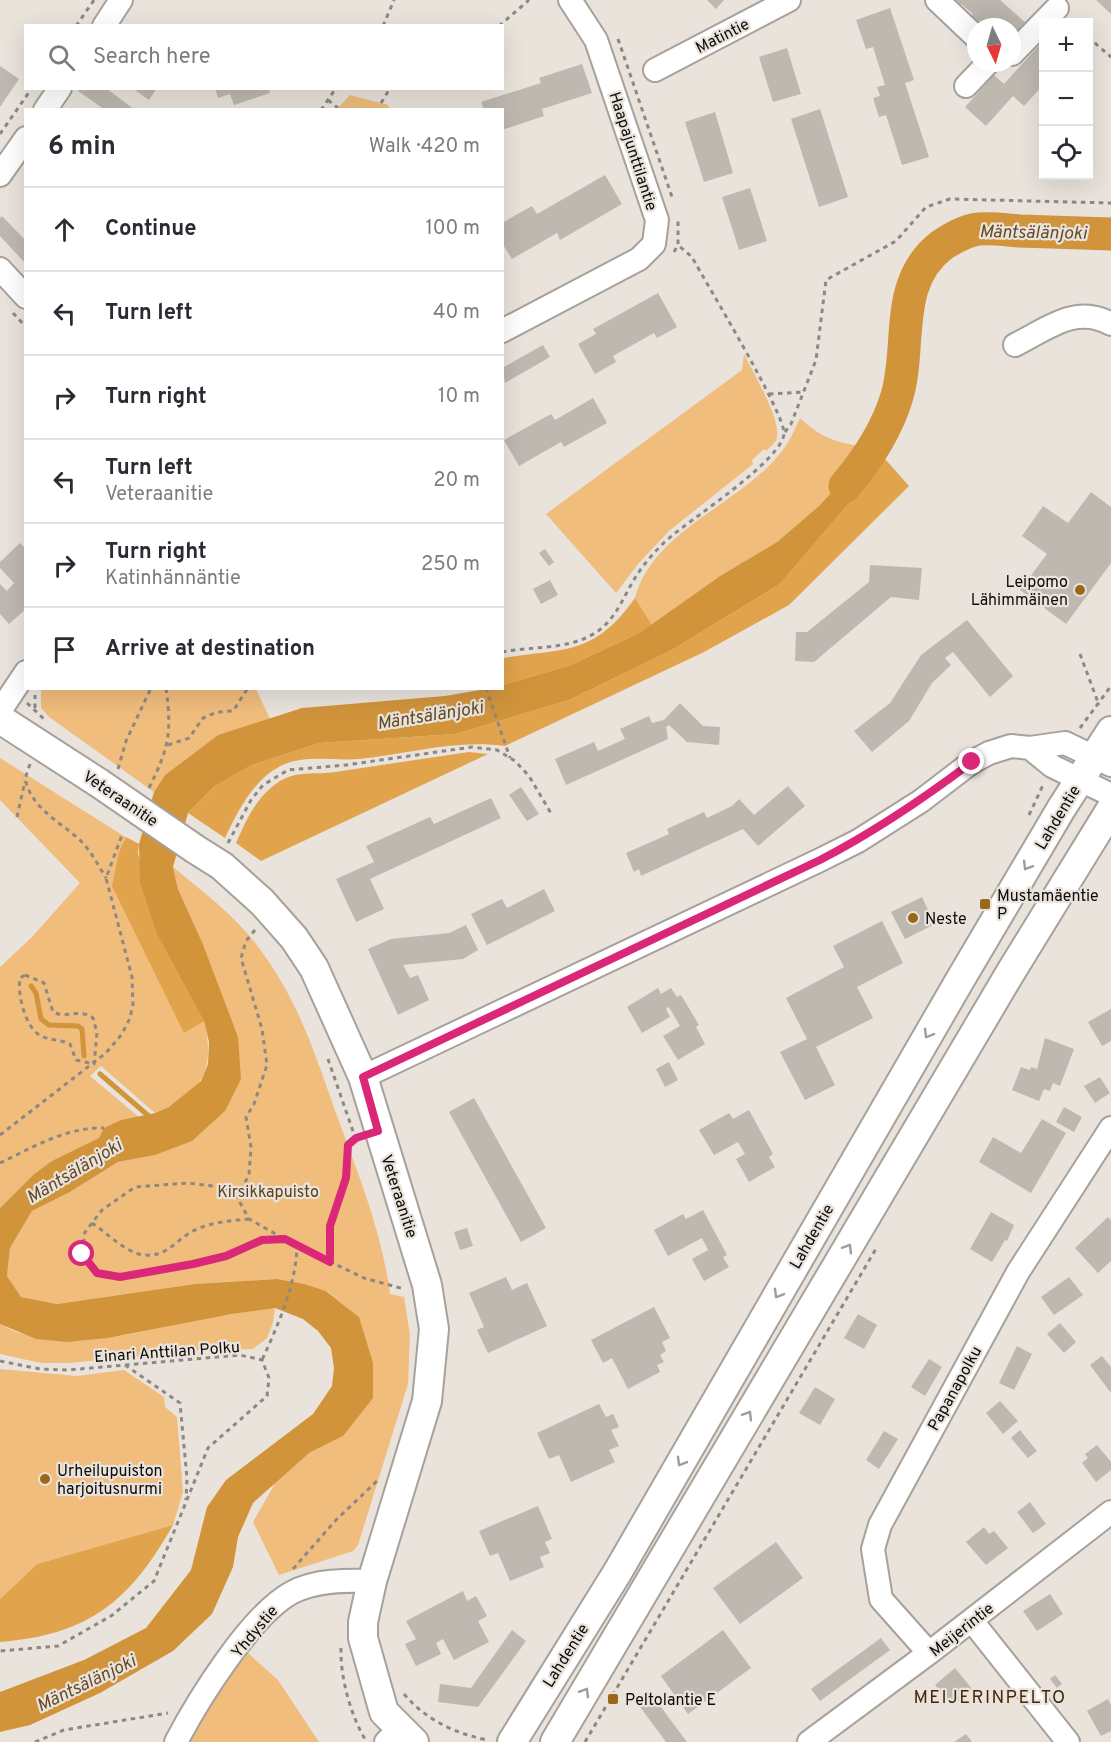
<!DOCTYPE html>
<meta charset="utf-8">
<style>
body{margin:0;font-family:Overpass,sans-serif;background:#f7f7f7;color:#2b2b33}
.controls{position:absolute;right:18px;top:18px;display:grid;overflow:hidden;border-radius:0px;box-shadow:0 6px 24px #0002}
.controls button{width:54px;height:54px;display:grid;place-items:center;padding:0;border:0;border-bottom:2px solid #e1e1e2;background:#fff;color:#2b2b33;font:30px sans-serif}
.compass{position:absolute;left:967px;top:18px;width:54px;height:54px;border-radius:50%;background:#fff;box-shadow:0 6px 24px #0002;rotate:175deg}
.stop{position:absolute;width:18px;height:18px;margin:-14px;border:4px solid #db2777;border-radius:50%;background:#fff}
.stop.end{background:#db2777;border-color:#fff;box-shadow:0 2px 6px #0008}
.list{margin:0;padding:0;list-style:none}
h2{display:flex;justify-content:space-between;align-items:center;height:78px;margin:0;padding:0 24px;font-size:26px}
h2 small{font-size:20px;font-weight:400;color:#7c7c81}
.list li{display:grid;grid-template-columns:39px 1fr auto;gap:18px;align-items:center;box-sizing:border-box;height:84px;padding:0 24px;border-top:2px solid #e1e1e2}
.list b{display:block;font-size:22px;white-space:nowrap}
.list p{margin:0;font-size:20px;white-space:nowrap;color:#7c7c81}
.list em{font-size:20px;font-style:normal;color:#7c7c81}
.icon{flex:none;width:33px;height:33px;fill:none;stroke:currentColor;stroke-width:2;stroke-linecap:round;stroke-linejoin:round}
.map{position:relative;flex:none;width:1111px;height:1742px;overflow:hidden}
.search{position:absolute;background:#fff;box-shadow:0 6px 24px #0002;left:24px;top:24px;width:480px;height:66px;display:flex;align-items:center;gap:15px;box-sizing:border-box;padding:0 21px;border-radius:0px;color:#7c7c81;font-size:22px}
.panel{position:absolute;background:#fff;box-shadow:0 6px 24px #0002;left:24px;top:108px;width:480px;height:582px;border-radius:0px}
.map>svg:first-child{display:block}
</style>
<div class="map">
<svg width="1111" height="1742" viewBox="0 0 1111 1742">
<rect width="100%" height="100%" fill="#e9e3dc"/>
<path fill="#f0bd7c" d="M350,95L388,105L389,109H337Z
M744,354C752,371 784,423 776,440C774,444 769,448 766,451L764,449L752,460L753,464L669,531L638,564L616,593L546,514L742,370Z
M800,418C821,438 834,441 862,447L847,475L819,506L777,542L720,576L652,625L635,598C653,528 746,503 785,447C791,438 796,427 800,418Z
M41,689H256L270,719L218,735L165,775L154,792L49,717L41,708Z
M0,758L127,838L138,854L204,1021C216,1070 202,1094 155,1113L101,1066L90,1076L139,1117C122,1120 108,1123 99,1138L33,1175L0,1208V967L32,937L80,883L0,800Z
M173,867C202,891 233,914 256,944C300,1001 316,1058 340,1124C360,1178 383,1237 390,1294L404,1297L410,1335L408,1384L358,1545L353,1551L279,1575L253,1522L278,1478L309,1453L343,1436L359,1317L327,1291L277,1279L195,1284L57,1304L21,1297L7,1276L10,1248L32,1211L70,1192L118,1162L155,1155L225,1111L202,942L178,889Z
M275,1308L273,1323L267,1338L253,1349L204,1350L69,1363H41L0,1354V1324C54,1355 118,1336 175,1325C208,1318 242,1312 275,1308Z
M0,1369L77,1376L124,1370L164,1397L165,1407L177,1417L183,1492L173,1525L37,1564L0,1599Z
M248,1653L278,1680L319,1742H186L225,1682Z"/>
<path fill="#e1a34c" d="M886,460L909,486L789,605L704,652L505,746C456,739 408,754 359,759C335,761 308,755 285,764C255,776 238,811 225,838L188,813L215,786L252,765L319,743L456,734L569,700L670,651L780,584Z
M635,598L652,625L641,632L571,665L503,685V658C565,648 594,656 635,598Z
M469,752L488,754L261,861L236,843C246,820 256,798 277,783C295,770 315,775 335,772C380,765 424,759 469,752Z
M126,837L139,844L138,854L157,934L204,1021L184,1033L112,886L119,852Z
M173,1525C130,1601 89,1635 0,1642V1599L37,1564Z"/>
<path fill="#d1943b" d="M862,447L886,460L780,584L670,651L569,700L456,734L319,743L252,765L215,786L188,813L173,867L178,889L202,942L238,1037L241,1079L225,1111L192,1141L155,1155L118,1162L70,1192L32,1211L10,1248L7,1276L21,1297L57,1304L195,1284L277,1279L304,1284L326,1291L359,1317L373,1363V1398L343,1436L309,1453L253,1503L238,1537L233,1567L212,1614L173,1651L100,1693L30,1725L0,1732V1692L84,1660L146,1628L191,1570L207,1507L226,1480L313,1414L332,1386L334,1368L331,1348L318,1331L303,1319L275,1308L232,1314L108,1338L67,1342L36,1339L0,1324V1208L33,1175L52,1161L99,1138L104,1128L121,1120L155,1113L169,1107L201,1081L208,1064L209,1042L204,1021L157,934L140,882L139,844L154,792L165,775L218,735L302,708L445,696L486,689L502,688L503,685L571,665L641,632L720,576L777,542L819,506L847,475Z"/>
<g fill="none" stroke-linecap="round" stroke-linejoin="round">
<path stroke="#d1943b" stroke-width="5" d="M31,986L36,993L41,1019L49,1025L78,1026L82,1029L84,1056
M100,1074L151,1118"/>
<path stroke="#d1943b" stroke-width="33" d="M845,486C867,460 887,430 897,396C912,345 893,282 942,245C953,238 966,230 979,229C992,228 1007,230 1020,231C1050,232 1081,233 1111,234"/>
</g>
<path fill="#beb8b1" d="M707,0H724L716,9Z
M953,0H1000L1027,24L1012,41V27H976L968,20L973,14L961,4L957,9Z
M1096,0H1111V14Z
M890,8L914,80L905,83L929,157L902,165L886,115L879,117L873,98L880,96L877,87L885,85L873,47L866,49L856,20Z
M1044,40V84L1024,106L1013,96L986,126L965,107L994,75L1004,84Z
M787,48L801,94L773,102L759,57Z
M582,64L592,93L542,109L544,116L502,130V110H484L481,102L541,83L539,78Z
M0,66L19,79L0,107Z
M80,88H106L135,110H105L78,91Z
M132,88H157L149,100Z
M215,88H269L270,93L234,105L230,94L218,98Z
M820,109L848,197L819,207L791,119Z
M715,112L733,173L704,182L685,122Z
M605,175L622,204L560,240L557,233L512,259L502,243V223L532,206L537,214Z
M750,188L767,241L739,250L722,197Z
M2,216L26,241V264L0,236V218Z
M658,293L677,327L657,338L654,333L613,356L616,362L595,374L578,344L596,334L593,329Z
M543,345L550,357L505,383L502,368Z
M593,398L607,423L564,447L561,442L519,466L504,440L551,414L555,420Z
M1091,492L1111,507V563L1066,624L1020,590L1047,554L1022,536L1043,506L1068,523Z
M20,543L26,549V609L9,624L0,614V584L7,591L14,583L0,568V562Z
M545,549L554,562L549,566L539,553Z
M870,565L922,568L919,600L891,597L814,662L795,661L796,632H807L869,582Z
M550,580L558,595L541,604L533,589Z
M967,620L1013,676L990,697L953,652L945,658L951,665L932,683L909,721L872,752L854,731L890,703L921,655Z
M680,703L703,726L720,727L719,745L687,742L669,725L666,727L668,739L566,785L555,759L594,742L598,751L625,739L620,729L649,716L652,723L664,720Z
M788,786L805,806L758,846L743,829L641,876L639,869L634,872L626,853L669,834L667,829L704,812L707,818L732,806L739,799L754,815Z
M521,787L539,814L527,821L509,795Z
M491,798L501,818L370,879L384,909L356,922L336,879L374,862L366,846L430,817L434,824Z
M544,889L555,911L487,945L471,914L502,899L507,908Z
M922,897L935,924L905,939L891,912Z
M882,921L903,963L857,987L873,1018L816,1047L835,1085L805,1100L780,1052L807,1039L786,998L844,967L833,946Z
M466,925L478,950L463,959L403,965L410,978L418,975L429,1000L398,1015L368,949L391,939L449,933Z
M658,988L661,994L671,988L677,997L681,995L699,1025L696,1027L705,1044L678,1060L663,1036L680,1026L669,1007L666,1009L670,1017L642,1033L627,1007Z
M1111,1009V1041L1102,1046L1088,1022Z
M1045,1038L1074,1049L1060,1086L1053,1083L1050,1091L1044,1089L1039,1101L1012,1090L1021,1067L1030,1070L1031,1067L1037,1069Z
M669,1062L678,1080L665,1087L656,1069Z
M1100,1077L1110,1093L1095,1103L1084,1086Z
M474,1098L546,1228L521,1242L449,1112Z
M1064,1107L1082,1117L1074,1132L1056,1122Z
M749,1110L773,1154L769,1157L775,1167L749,1182L736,1159L745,1154L738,1142L714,1155L699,1130L729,1113L733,1119Z
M1042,1119L1066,1133L1031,1193L979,1162L993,1137L1021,1153Z
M703,1210L727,1255L723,1257L729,1267L704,1281L692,1259L708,1250L702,1238L668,1256L654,1230L683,1214L686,1219Z
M991,1212L1014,1225L1007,1241L1005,1240L992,1262L970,1249Z
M1108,1217L1111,1221V1261L1098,1273L1075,1248Z
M467,1228L473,1246L460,1250L454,1232Z
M506,1277L512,1290L527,1283L547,1326L488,1353L477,1330L484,1327L469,1293Z
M1069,1277L1083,1295L1054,1315L1041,1297Z
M654,1307L670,1338L662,1342L666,1351L660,1355L664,1362L657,1365L660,1372L628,1389L612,1358L603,1363L591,1340Z
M858,1314L877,1325L864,1349L844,1338Z
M1060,1323L1076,1342L1064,1353L1047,1334Z
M1017,1346L1032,1354L1014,1390L999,1383Z
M1102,1356L1111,1367V1393L1090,1365Z
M929,1359L942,1367L925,1396L911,1387Z
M815,1387L835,1399L820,1425L799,1413Z
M1000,1401L1018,1421L1003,1434L986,1413Z
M599,1404L606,1417L613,1414L619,1427L611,1430L619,1446L609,1450L615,1462L571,1482L559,1455L549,1459L537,1433Z
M1020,1430L1037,1451L1028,1458L1011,1438Z
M884,1431L898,1439L879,1469L866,1460Z
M1097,1445L1111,1462V1470L1096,1482L1082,1463L1088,1458L1085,1454Z
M1030,1502L1046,1524L1033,1533L1017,1512Z
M538,1506L552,1539L545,1542L550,1553L540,1557L544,1567L510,1581L498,1553L490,1556L479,1531Z
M984,1527L989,1534L994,1531L1008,1548L986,1565L966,1542Z
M776,1542L803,1578L740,1624L713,1588Z
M463,1591L467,1601L476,1596L487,1616L478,1621L489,1642L454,1660L443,1639L436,1643L441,1654L416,1666L405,1644L416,1639L406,1621Z
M1050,1594L1063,1614L1037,1631L1023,1611Z
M512,1630L526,1641L478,1707L438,1702L440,1684L471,1688Z
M723,1630L751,1668L688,1714L661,1676Z
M881,1638L890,1650L820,1701L811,1689Z
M955,1668L973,1690L952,1706L935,1685Z
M1055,1675L1062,1684L1057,1688L1050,1679Z
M652,1695L687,1742H666L638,1704Z
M1108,1699L1111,1705V1731L1101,1736L1087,1711Z
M966,1734L972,1742H954Z"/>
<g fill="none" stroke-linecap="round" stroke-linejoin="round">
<defs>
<path id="minor" d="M937,0L976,37
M104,26L121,0
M1012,54L1057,8
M655,70L789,0
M966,86L988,63
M45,110L60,88
M0,175L26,138
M0,269L26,297
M502,331L639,259L654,244L657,220L596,40L570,0
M1015,345C1047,329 1076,304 1111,324
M0,711L26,672
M1030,748L1052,766L1111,795
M363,1077L820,860L858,841L921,801L972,762L989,753L1011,746L1030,748L1065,743L1111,765
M972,1621L1068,1742
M929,1653L881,1599L873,1549L880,1525L1018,1272L1111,1128
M176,1742C198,1700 250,1616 291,1593C314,1580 347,1580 372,1581
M386,1742L399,1729
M809,1742L929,1653L1111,1512"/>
<path id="major" d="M0,719L99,783
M195,849L222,866L262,902L294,938L314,968L363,1077L427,1285L434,1329L427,1401L372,1581L363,1622V1638L384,1712L414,1742
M512,1742L617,1573L960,980L1061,809L1111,731
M555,1742L1012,970L1111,809"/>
</defs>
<use href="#minor" stroke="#a7a19b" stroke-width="26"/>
<use href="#major" stroke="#a7a19b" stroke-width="32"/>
<path stroke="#8c8883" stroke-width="3" stroke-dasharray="4.5 4.5" stroke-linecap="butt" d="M76,26L94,0
M383,26L394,0
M499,26L529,0
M1088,37L1111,57
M618,39L672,197
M386,88H404
M328,100L338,108
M381,103L389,90
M321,110L336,88
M0,134L32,88
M674,252L678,245V221
M13,313L26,327
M769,394L803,392
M785,432L791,424L816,360L826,280L896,241L926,207L950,199L1111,203
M502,652C533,646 568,650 595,633C616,620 623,597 635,578C645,562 659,546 674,534C696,516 781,460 784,434C786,415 706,283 692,257L678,245
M1080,654L1099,705
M486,688L510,758
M27,703L44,719
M35,708V695
M1080,728L1111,686
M168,745L189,738L203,718L217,712L233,711L248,688
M30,764L25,779C32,809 59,821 80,840C91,851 98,865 106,878
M118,769L126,741L151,688
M149,788C169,747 172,734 166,688
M1029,815L1044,783
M17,817L25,781
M228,843L251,800L263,785L288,770L346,765L472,747L497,750L515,761L529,776L552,815
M255,930L246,941L241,958L262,1029L267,1065L254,1104L246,1117L251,1147L249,1175L237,1197L249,1219L297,1246C296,1285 278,1325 262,1360
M25,975L44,983L53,1012C66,1019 80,1008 93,1018L97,1033L94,1064L76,1060L70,1044C60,1039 48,1041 38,1034C25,1025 17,993 20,978Z
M328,1059L356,1140
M0,1135L106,1053L122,1034L130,1018L133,1004L132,977L106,878L122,835
M0,1163C33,1147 67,1127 104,1128
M237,1197L220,1187L188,1183L135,1187L102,1210L92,1223L85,1232L82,1254L97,1273L120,1277L193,1264L226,1256L262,1240L284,1239
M92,1223C107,1233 126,1253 144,1255C167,1257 176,1240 193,1231C210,1222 230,1221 249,1219
M297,1246L364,1278L404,1289
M330,1262V1226L346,1178L348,1145L357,1138
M0,1361L40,1369L68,1370L240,1355L262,1360L269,1378L267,1396L208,1448L154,1581L111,1616L58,1646L0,1651
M125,1365L180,1403L187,1478L186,1500
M293,1569L336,1520L377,1481
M341,1648C340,1677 351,1716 365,1739
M404,1694C426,1720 454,1733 487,1740
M35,1742L64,1730L168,1713
M585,1742L877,1247"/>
<use href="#minor" stroke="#fff" stroke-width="22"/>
<use href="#major" stroke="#fff" stroke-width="28"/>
<defs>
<path id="major-bridge" d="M99,783L195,849"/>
</defs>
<use href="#major-bridge" stroke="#a7a19b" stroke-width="32" stroke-linecap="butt"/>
<use href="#major-bridge" stroke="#fff" stroke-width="28"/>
</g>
<defs><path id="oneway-chevron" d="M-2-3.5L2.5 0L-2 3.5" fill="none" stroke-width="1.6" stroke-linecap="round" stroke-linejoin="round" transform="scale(1.5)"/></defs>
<g stroke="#9e9d9d">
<use href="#oneway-chevron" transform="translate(1027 866) rotate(121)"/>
<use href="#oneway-chevron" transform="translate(928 1034) rotate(120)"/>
<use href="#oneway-chevron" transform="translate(848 1248) rotate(-59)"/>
<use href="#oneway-chevron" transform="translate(778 1294) rotate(120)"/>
<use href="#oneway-chevron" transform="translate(748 1415) rotate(-59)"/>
<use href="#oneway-chevron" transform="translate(681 1462) rotate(120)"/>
<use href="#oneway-chevron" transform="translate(585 1692) rotate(-59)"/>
</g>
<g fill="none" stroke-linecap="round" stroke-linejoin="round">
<path stroke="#db2777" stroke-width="8" d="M82,1254L97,1273L120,1277L193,1264L226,1256L262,1240L285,1239L330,1262V1226L346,1178L348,1145L356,1138L378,1131L363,1077L820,860C874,832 923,799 972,762"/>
</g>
<g fill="#99681b" stroke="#e9e3dc" stroke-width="2">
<circle cx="1080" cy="590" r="6"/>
<rect x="979" y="898" width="12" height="12" rx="3"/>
<circle cx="913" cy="918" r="6"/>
<circle cx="45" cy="1479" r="6"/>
<rect x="607" y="1693" width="12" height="12" rx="3"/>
</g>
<g text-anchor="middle" stroke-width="4.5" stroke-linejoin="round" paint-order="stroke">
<g font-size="16" fill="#0d0b09" stroke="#e9e3dc">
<text transform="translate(722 35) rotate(-27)" y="6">Matintie</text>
<text transform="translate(634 151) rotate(72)" y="6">Haapajunttilantie</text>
<text transform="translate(121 798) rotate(34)" y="6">Veteraanitie</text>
<text transform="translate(1057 817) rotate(-59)" y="6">Lahdentie</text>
<text transform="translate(400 1196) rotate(72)" y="6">Veteraanitie</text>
<text transform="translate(811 1236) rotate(-60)" y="6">Lahdentie</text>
<text transform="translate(167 1351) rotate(-4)" y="6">Einari Anttilan Polku</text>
<text transform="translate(954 1388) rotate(-61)" y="6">Papanapolku</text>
<text transform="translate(961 1629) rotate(-38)" y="6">Meijerintie</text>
<text transform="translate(254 1631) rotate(-50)" y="6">Yhdystie</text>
<text transform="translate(565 1655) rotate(-58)" y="6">Lahdentie</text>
</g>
<g font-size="16" fill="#0d0b09" stroke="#e9e3dc" text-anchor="start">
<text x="1068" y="587" text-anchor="end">Leipomo<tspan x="1068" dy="18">Lähimmäinen</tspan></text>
<text x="997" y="901">Mustamäentie<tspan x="997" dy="18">P</tspan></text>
<text x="925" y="924">Neste</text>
<text x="57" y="1476">Urheilupuiston<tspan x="57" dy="18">harjoitusnurmi</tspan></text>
<text x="625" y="1705">Peltolantie E</text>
</g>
<g font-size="16" fill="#5b411d" stroke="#e9e3dc">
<text x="268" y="1197">Kirsikkapuisto</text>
</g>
<g font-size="18" font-style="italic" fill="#644a26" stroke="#e9e3dc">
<text transform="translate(1033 232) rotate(1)" y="6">Mäntsälänjoki</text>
<text transform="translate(430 715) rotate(-9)" y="6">Mäntsälänjoki</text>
<text transform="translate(74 1171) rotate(-31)" y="6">Mäntsälänjoki</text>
<text transform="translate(86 1683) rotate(-26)" y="6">Mäntsälänjoki</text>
</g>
<g font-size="18" letter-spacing="1.5" fill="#412905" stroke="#e9e3dc">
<text x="990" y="1703">MEIJERINPELTO</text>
</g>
</g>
</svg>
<div class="controls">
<button>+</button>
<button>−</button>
<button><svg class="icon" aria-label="locate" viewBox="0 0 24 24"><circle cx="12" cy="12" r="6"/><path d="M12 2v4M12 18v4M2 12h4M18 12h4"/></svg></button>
</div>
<svg class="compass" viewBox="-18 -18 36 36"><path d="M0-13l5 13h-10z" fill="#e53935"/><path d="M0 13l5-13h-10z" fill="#7c7c81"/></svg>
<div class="stop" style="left:82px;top:1254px"></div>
<div class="stop end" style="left:972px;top:762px"></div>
<div class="search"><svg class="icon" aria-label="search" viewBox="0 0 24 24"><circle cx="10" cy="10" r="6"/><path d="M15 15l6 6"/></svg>Search here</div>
<section class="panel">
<h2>6 min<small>Walk · 420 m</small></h2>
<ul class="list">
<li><svg class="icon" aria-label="ahead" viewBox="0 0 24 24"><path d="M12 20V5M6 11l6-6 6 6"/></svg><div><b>Continue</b></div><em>100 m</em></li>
<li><svg class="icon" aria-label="left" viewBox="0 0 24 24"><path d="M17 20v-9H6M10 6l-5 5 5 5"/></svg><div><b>Turn left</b></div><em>40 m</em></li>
<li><svg class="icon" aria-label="right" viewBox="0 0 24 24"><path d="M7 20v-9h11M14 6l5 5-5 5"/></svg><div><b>Turn right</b></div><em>10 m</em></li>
<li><svg class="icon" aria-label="left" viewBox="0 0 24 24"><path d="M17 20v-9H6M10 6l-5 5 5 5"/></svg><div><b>Turn left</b><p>Veteraanitie</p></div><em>20 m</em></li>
<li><svg class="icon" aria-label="right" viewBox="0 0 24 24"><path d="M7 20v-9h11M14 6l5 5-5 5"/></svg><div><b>Turn right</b><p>Katinhännäntie</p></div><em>250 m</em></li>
<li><svg class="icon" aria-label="arrive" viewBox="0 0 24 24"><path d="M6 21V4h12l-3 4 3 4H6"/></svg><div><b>Arrive at destination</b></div></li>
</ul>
</section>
</div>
